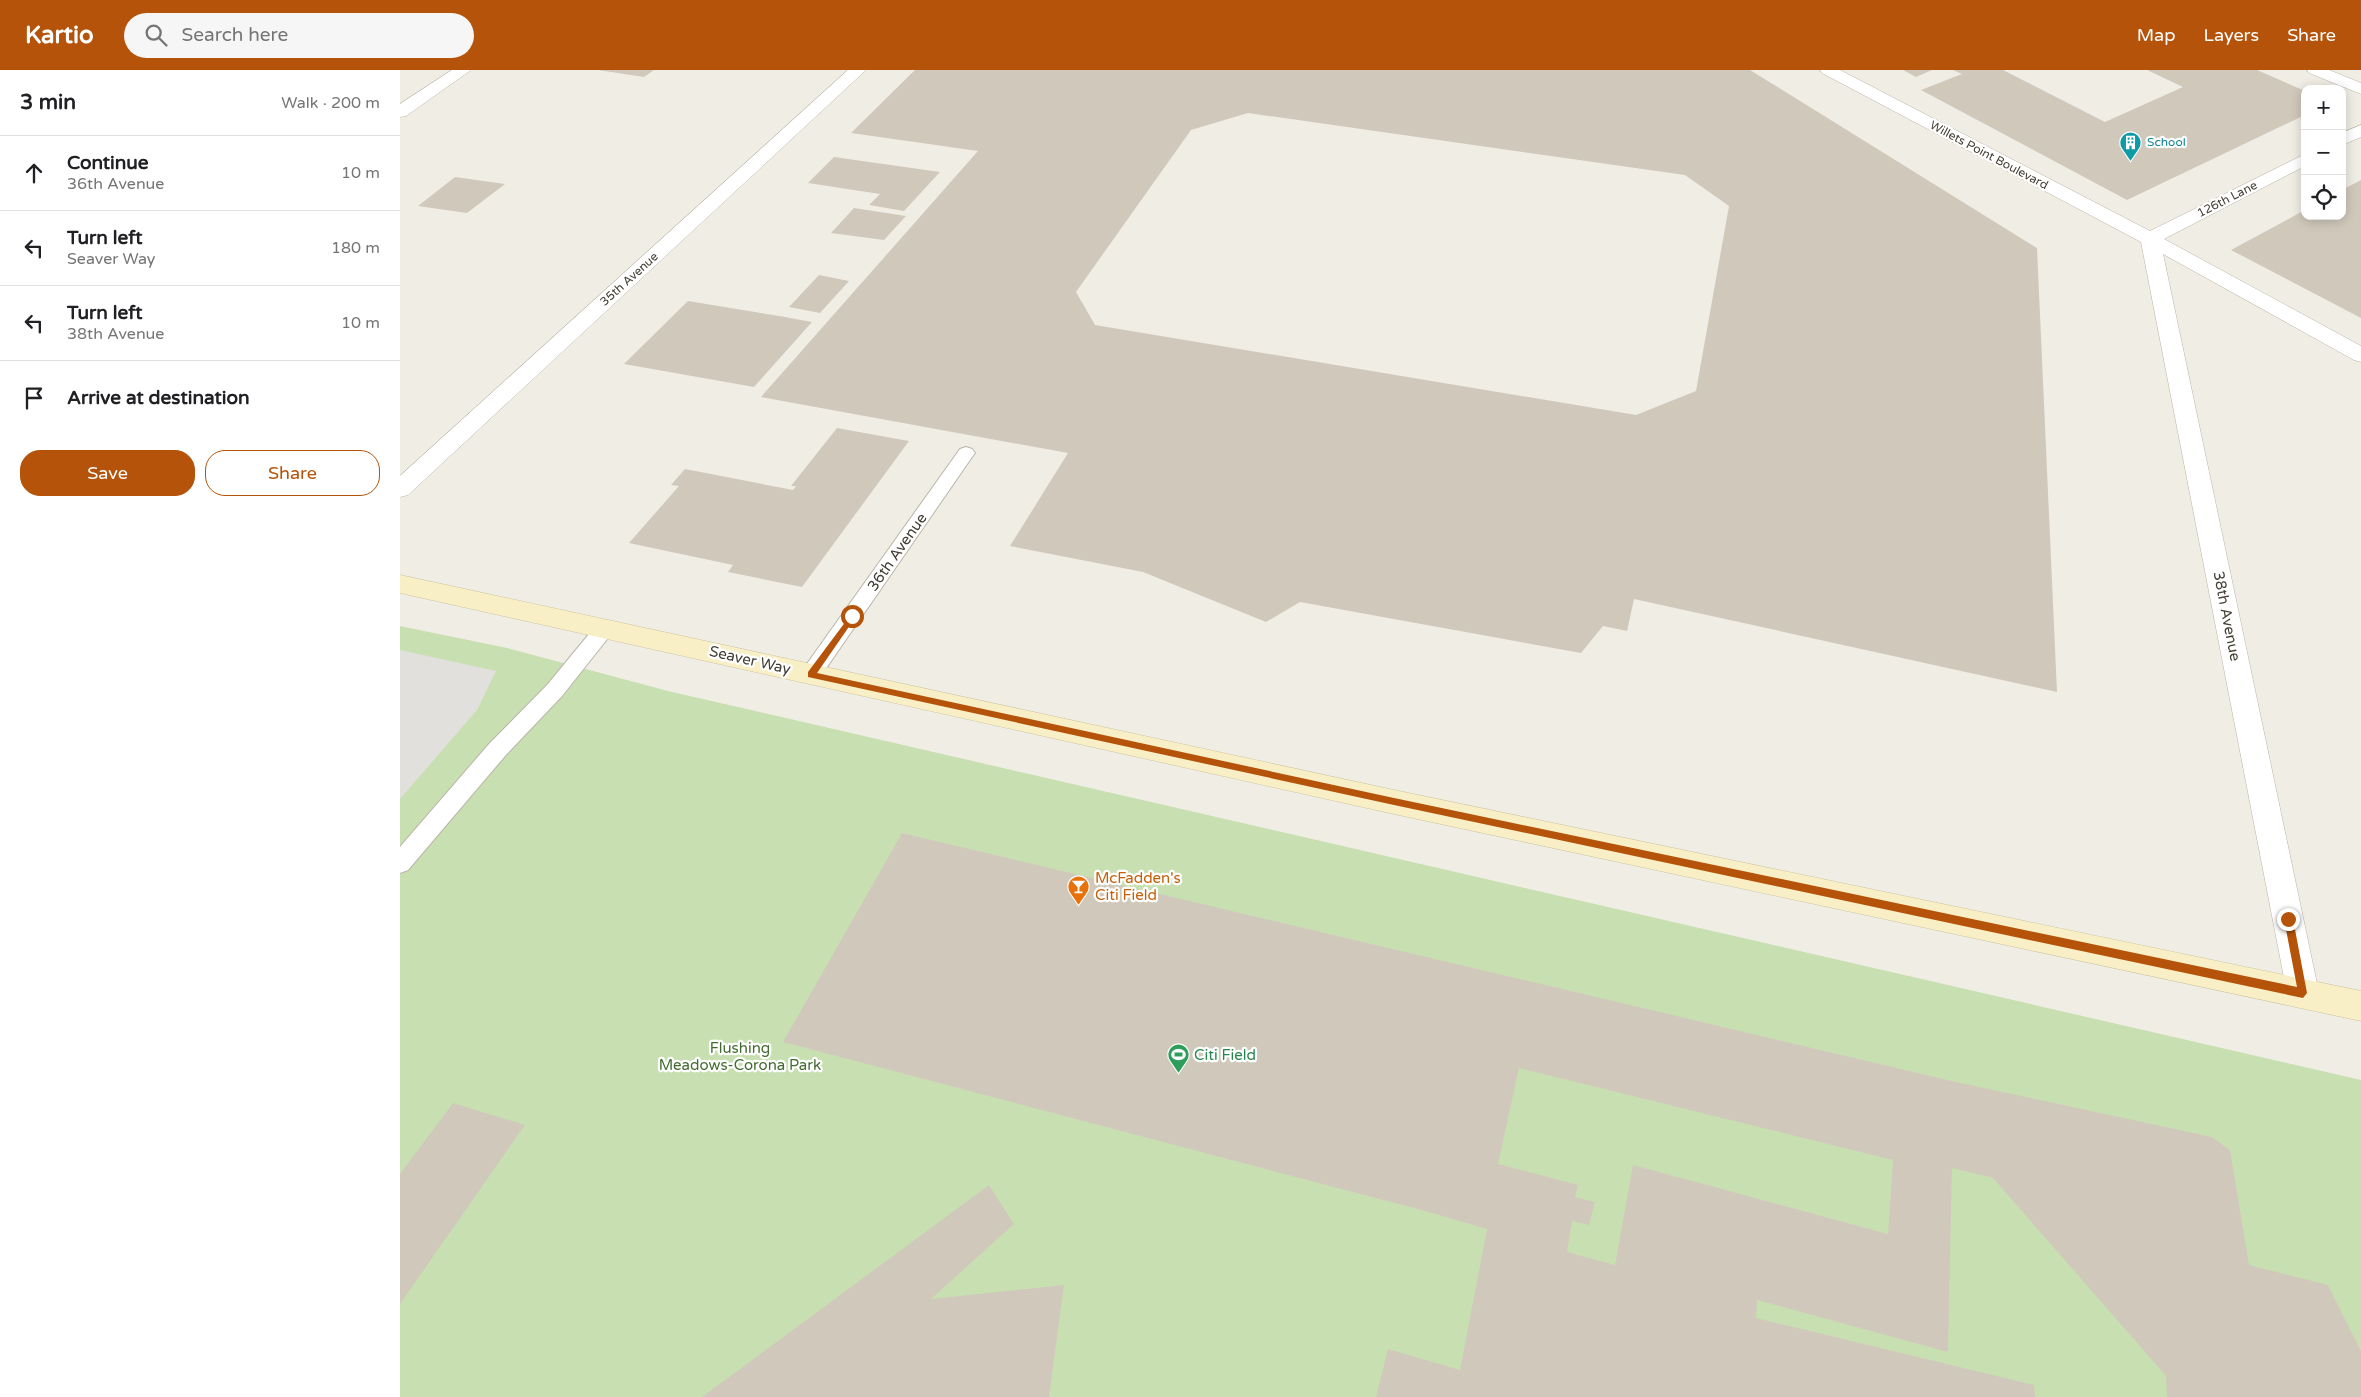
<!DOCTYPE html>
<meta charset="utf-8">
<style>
body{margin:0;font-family:"Varela Round",sans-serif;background:#f6f6f6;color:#202124}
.controls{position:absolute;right:15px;top:15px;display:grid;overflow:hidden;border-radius:10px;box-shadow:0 2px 12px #0003}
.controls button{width:45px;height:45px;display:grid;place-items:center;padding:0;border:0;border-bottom:1px solid #e0e0e0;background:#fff;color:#202124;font:25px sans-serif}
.stop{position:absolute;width:15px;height:15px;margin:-11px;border:4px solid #b45309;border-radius:50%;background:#fff}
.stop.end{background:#b45309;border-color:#fff;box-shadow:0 1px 5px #0008}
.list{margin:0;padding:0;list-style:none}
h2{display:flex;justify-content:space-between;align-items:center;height:65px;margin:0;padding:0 20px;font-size:21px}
h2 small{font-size:16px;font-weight:400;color:#757577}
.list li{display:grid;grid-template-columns:32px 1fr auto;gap:15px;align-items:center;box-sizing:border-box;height:75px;padding:0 20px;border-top:1px solid #e0e0e0}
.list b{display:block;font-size:19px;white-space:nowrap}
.list p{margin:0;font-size:16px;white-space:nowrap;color:#757577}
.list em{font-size:16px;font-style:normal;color:#757577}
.actions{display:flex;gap:10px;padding:15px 20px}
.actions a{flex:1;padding:11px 0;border:1px solid #b45309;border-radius:20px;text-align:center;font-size:18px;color:#b45309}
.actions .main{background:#b45309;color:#fff}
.icon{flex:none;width:28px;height:28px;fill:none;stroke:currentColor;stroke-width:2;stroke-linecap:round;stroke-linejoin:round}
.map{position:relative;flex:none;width:1961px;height:1327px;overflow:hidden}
header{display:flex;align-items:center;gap:30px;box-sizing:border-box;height:70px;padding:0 25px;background:#b45309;color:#fff}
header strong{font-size:24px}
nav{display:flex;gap:28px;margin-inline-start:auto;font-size:18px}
.search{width:350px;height:45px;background:#f6f6f6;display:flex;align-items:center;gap:12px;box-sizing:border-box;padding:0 18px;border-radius:28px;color:#757577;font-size:19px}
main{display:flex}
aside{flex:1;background:#fff}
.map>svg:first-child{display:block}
</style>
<header>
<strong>Kartio</strong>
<div class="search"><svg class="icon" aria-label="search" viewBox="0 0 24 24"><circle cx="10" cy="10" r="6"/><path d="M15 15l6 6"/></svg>Search here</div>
<nav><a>Map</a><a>Layers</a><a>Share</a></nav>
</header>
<main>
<aside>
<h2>3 min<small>Walk · 200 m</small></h2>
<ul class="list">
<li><svg class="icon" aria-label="ahead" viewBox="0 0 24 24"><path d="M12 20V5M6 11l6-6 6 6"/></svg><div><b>Continue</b><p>36th Avenue</p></div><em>10 m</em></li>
<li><svg class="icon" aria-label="left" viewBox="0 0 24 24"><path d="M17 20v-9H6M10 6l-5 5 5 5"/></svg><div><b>Turn left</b><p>Seaver Way</p></div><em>180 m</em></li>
<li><svg class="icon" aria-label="left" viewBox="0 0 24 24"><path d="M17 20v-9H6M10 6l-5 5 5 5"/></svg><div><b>Turn left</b><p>38th Avenue</p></div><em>10 m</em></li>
<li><svg class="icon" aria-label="arrive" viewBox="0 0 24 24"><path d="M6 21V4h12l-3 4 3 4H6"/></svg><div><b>Arrive at destination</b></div></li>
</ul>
<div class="actions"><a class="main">Save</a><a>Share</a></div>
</aside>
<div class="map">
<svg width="1961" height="1327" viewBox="0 0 1961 1327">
<rect width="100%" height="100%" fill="#f0ede5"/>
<path fill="#c8e0b1" d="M0,556L107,578L268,621L1961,1010V1327H0Z"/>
<path fill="#e1e0dc" d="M0,580L96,601L77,640L0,729Z"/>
<path fill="#d0c9bb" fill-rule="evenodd" d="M198,0H254L244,7Z
M515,0H1350L1637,178L1657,622L1234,529L1227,561L1203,556L1181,583L900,532L866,552L743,502L610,476L668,383L361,327L578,81L451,63ZM848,43L1285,105L1329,136L1296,321L1236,345L695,255L676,222L791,60Z
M1503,0H1532L1516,7Z
M1553,0H1603L1705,52L1783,17L1747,0H1857L1905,21V45L1727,130L1521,20L1562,4Z
M434,87L540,102L504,141L469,135L480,124L408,113Z
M55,107L105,114L67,143L18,136Z
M1961,110V248L1831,180L1905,140V146H1942V120Z
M454,138L506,146L484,170L431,163Z
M419,205L449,211L420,243L389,237Z
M288,231L385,247L412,252L354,317L224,294Z
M437,358L509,371L402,517L328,502L333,495L229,473L279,416L271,415L285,399L393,420L396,416H391Z
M502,763L1556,1012L1812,1067L1830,1080L1849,1195L1928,1215L1961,1281V1327H1767L1766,1306L1593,1108L1552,1098L1548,1282L1357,1230L1356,1248L1634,1315L1635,1327H976L988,1279L1060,1300L1087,1159L1025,1141L383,972ZM1119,998L1493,1090L1488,1164L1233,1095L1215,1195L1167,1182L1172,1151L1189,1155L1195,1132L1175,1127L1178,1115L1098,1094Z
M53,1033L125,1055L0,1234V1104Z
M589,1115L614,1154L531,1229L664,1215L649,1327H302Z"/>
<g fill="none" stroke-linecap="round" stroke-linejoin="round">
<defs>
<path id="lane" d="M566,377L572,379L575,383L572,387L418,610L411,612L404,610L401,604L404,598L560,379Z
M205,550L212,553L215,558L212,563L162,626L105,686L8,800L0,803V777L89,674L148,614L198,553Z"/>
<path id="street" d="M52,0H71L6,46L0,47V34Z
M448,0H466L8,425L0,427V406Z
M1420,0H1440L1750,161L1905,84V96L1764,169L1961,276V292L1954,290L1763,184L1919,923L1914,934L1903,938L1892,934L1887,923L1741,172L1422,3Z
M1907,0H1929L1961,13V24L1909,3Z
M1961,55V67L1942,75V63Z"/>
<path id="secondary" d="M0,505L994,720L1961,921V951L994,744L0,523Z"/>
</defs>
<use href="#lane" stroke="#bab5a8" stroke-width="2"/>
<use href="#street" stroke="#bab5a8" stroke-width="1"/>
<use href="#secondary" stroke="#cbc299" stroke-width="1"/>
<use href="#lane" fill="#fff" fill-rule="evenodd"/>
<use href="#street" fill="#fff" fill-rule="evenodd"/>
<use href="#secondary" fill="#f8efc7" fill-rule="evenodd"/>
</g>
<path fill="#b45309" d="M452,543L456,546L455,548L417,603L994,728L1897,917L1884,849L1888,845L1893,849L1907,923L1903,928L994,735L408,607V602Z"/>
<defs>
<symbol id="building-pin" viewBox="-11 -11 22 30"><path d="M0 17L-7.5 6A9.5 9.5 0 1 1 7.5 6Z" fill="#0f9aa8" stroke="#fff"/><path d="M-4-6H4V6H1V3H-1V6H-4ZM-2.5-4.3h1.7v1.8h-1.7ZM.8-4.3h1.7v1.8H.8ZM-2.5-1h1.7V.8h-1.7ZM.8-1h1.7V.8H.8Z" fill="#fff"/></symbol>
<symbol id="bar-pin" viewBox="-11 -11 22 30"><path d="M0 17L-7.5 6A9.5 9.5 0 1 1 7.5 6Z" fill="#e8710a" stroke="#fff"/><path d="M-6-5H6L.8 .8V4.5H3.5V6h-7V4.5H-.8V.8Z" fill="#fff"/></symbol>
<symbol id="stadium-pin" viewBox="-11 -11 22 30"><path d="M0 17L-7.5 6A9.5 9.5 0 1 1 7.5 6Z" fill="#2e9e5b" stroke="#fff"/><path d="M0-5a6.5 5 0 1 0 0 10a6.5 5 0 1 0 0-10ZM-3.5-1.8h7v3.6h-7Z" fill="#fff"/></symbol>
</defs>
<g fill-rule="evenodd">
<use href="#building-pin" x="1718" y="60" width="25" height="34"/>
<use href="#bar-pin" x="666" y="804" width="25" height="34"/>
<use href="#stadium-pin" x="766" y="972" width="25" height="34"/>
</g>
<g text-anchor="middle" stroke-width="4.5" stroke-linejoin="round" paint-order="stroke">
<g font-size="12" fill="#0d838f" stroke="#fff" text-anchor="start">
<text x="1747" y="76">School</text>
</g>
<g font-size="12" fill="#423e35" stroke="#fff">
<text transform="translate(1589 85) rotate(28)" y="4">Willets Point Boulevard</text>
<text transform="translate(1827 129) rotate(-27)" y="4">126th Lane</text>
<text transform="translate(229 209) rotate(-42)" y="4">35th Avenue</text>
</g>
<g font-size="15" fill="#423e35" stroke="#fff">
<text transform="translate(497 482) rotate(-55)" y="5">36th Avenue</text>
<text transform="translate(1827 546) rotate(79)" y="5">38th Avenue</text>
<text transform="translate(350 590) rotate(13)" y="5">Seaver Way</text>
</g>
<g font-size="15" fill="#c56008" stroke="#fff" text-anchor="start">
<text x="695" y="813">McFadden's<tspan x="695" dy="17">Citi Field</tspan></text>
</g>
<g font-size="15" fill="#426c2f" stroke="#fff">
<text x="340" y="983">Flushing<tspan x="340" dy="17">Meadows-Corona Park</tspan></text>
</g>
<g font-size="15" fill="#27864d" stroke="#fff" text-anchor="start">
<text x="794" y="990">Citi Field</text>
</g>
</g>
</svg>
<div class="controls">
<button>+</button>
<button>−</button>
<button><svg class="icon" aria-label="locate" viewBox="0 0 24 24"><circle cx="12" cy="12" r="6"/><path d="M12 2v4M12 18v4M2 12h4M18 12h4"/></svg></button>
</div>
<div class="stop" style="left:452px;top:546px"></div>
<div class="stop end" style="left:1888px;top:849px"></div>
</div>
</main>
